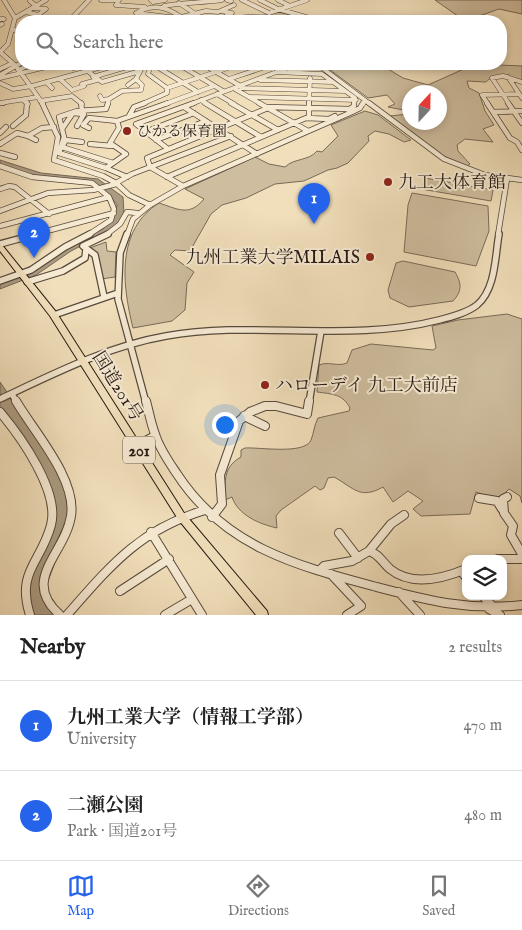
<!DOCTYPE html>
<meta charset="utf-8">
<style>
body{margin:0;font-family:"IM FELL English","Noto Serif JP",serif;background:#f2f2f2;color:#222}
.controls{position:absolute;right:15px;bottom:15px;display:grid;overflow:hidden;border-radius:10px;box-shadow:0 2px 8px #0003}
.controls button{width:45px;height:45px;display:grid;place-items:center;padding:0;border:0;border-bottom:1px solid #e0e0e0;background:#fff;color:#222;font:25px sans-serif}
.compass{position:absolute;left:402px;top:85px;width:45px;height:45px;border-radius:50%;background:#fff;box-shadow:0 2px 8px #0003;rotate:22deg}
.you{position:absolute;left:224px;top:424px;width:18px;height:18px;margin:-12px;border:4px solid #fff;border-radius:50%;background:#1a73e8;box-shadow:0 0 0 8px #1a73e833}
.badge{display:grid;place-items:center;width:32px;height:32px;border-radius:50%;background:#2563eb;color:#fff;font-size:16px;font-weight:700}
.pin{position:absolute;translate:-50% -41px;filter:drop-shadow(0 1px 2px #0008)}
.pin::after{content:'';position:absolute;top:26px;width:18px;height:15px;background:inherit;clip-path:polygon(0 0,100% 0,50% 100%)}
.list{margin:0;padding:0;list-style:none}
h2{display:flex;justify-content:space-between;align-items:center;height:65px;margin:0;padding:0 20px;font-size:21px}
h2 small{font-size:16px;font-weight:400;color:#767676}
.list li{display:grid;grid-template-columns:32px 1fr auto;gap:15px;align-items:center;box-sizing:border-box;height:90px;padding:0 20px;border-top:1px solid #e0e0e0}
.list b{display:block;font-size:19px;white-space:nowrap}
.list p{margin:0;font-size:16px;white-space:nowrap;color:#767676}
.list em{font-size:16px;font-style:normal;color:#767676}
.icon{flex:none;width:28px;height:28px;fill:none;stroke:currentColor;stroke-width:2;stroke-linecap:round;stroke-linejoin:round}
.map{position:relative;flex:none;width:522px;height:615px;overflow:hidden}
.search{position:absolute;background:#fff;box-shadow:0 2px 8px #0003;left:15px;right:15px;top:15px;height:55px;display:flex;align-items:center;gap:12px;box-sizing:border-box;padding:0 18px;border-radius:20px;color:#767676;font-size:19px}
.sheet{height:245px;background:#fff}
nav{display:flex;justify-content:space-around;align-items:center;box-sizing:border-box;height:70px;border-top:1px solid #e0e0e0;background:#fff;font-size:14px;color:#767676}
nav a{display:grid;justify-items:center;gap:2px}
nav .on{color:#2563eb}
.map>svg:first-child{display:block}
</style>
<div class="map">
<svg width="522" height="615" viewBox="0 0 522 615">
<rect width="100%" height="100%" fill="#f1dfbb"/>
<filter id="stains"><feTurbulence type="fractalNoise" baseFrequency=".004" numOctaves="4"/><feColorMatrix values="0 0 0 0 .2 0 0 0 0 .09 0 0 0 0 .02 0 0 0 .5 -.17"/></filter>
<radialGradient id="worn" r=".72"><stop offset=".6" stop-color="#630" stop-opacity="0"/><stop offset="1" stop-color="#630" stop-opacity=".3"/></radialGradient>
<path fill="#cebd9e" stroke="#796a58" d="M435,0H522V14L499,9L465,21Z
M279,12L312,21H236L234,18C249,11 263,19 279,12Z
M322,64H386L383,66L403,78L428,85L475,64L522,66V80C510,77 495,72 486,82L467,81L469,88L479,93L485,111L494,125L483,129L493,142L465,139L457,145L458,151L470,164L467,166L437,153L390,116L409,114L410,122H440V92H410L409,111L388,107L395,104L387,95L368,98Z
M365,111L378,115L411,140L404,142L389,134L375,131L368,136L369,141L348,163L337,168L328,170L304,181L275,184L246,198L222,205L211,214L190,251L175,250L170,255L194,272L187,283L185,310L172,321L133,328C122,284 116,230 159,203C178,209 189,217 204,199L185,189L255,157L269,164L285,167C294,158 309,161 317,151L322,152L338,136L331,125Z
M425,178L493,190L491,201L421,189Z
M412,193L488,206L489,231L476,266L404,252L408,205Z
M106,242L107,251L116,252L115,277L101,279L95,253L87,249Z
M403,261L455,272C462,284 462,291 453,301L409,307L390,298L388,290L396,263Z
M507,314L522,319V503L520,496L509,489L498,500L476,492L470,514L421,516L413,509L423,501L408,491L393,502L383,487C360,500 354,488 334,477L328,478L324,488L320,490L315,486L281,510L276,516L277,528C259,524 238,515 232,497L225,500C225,481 223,467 241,457V450L245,448C259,447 305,455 311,440C314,433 314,425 318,418L349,411L350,408C343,394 332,394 317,392L319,365C329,361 337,367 347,363L352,350L371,344L433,350L436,348L432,326L458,320Z"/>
<path fill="#ab9b81" stroke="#756754" d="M0,160L41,173L98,179L123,197L124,214L114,229L71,251L36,275L0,289V282L103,229L114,217L117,205C95,172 63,185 29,175C19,173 10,167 0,165Z
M0,382C18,408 63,469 68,498C73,524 51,570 43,595L45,602L56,615H34L28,600L29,577L51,529L48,485L0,407Z"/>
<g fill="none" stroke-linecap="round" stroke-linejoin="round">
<defs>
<path id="minor-far3" d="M101,0H118
M119,0L116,5L145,7
M151,0L153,2L165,0
M227,0L231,1
M242,0L269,13L307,0
M260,0L278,9L320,21
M278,0L288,5
M30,1L36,6
M179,3L206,21
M164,6C184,2 202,3 222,0
M221,11L232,13L226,16
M26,12L38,15L46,9L33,8
M181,17C165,6 154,4 136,13L177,18L206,11L218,12L234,5
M15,18L46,0
M125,18L130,21
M0,19H4
M69,21L89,0
M0,25L2,24
M13,30L21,29
M0,52L16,66L43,104
M0,52L8,44L15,18L4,0
M156,64L150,68L148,74L167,88
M178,64L223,91
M202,64L239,85
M317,64L370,104
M70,65L73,68L81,66L102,82L140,71
M154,65L198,92
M0,69L13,63
M18,70L33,64
M276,72L322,74L355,98L354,104
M0,75L21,63
M93,77L137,64
M508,77L522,98
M0,78L59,64
M60,79L72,90L84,86L82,84L97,80
M229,79L271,65L292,64
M260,80L333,82
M46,82L52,88
M0,83L13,89L32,86
M128,85L136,79
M32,86L113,64
M167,88L240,64
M241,88L345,91
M235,89L261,104
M217,94L234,104
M100,96L102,100L109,99
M250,97L356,100
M23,100L28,104
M201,100L207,104
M40,101L72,96L82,104
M0,103L38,97
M108,104L109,99L122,91L141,90L142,85L136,79L144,64
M142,104L167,93V88
M165,104L214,86
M191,104L298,64
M309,104L310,78
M363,104L365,100
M488,104L482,95L519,94
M509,104L492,78L503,76L522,82"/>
<path id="minor-far2" d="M0,103H3
M42,103L58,137L54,160L103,176L116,183
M81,103L82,110
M205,103L261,137
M231,103L278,130
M259,103L308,131
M369,103L444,159L485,175L522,180
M487,103L510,138L517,142L522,150
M508,103L522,123
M184,107L257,154
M267,107L350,109
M348,110L354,106V103
M493,112L522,111
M129,116L134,107L145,103
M309,118V103
M13,126L26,115L27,103
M89,128L83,125L89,118L117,121
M62,129L73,113L84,114L77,126
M145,132L194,113
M0,133L6,127
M28,136L36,140
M156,140L206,121
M82,142L66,140L62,147L113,163
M0,144L17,133L28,136L42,128L54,127
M90,144L112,146
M168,149L136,124L194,103
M0,153L15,157
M0,166L32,177L92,183L109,197L114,209L111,220L88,235
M106,168L59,153L64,137L59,117L77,111L106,109L108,103
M127,177L106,168L126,154L110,143L119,128L117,121L168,103
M167,177L306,118L329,119L335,116
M116,183L132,174L231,136
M116,183L129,195L150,205
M183,186L150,167L147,158L268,108
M0,189L9,186L15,187L49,214
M0,211L48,193L93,190L116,184
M0,226L109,197
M32,235L114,213
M106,235L120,224L127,212L137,213
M127,235L133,219L150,205L183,186L352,112L360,108L363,103
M498,235L507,179"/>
<path id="minor-far1" d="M127,234L120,253L118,299L146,403
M0,244L37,234
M0,281L31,270L65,247L90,234
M27,282L63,271L85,258L86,249
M104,297L95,255L83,246L108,234
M54,315L118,293
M12,394L17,403
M0,399C53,374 108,346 166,336C256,320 350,343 439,320C451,317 467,313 477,305C496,289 495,256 499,234
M309,403L321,331"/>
<path id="minor" d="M16,401C34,432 77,479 71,516C65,554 20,580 60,615
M146,401C149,412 151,424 155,434C159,448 169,462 177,474C224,546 294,565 373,586C426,600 466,611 522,605
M0,412C21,437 60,492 51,525C41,563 16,571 30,615
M244,416L265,426
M136,446L155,436
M507,497L503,499L504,513L513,526L511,535L522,554
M479,498L497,501L502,509
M212,517L222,504L220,475L239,421L250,412L265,406H276L307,414L309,401
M151,532L202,615
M339,533L358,558
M369,551L391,524L404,515
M498,559H522
M320,570L324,566L352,561L369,551C379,554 382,562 390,569C412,587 442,579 466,569
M461,571L466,577
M331,574L361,606L347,615
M120,591L169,559
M399,592L420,615
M483,596L493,607
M489,609L500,615
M67,615C111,565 139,530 205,510
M165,615L192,599"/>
<path id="highway" d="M0,244L2,245L56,312L184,513L267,611L268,615H256L178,519L50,316L0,251Z"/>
</defs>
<use href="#minor-far3" stroke="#574a3c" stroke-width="5"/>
<use href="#minor-far2" stroke="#574a3c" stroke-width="6"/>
<use href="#minor-far1" stroke="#574a3c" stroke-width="8"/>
<use href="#minor" stroke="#574a3c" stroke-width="10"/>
<use href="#highway" stroke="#241811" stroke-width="2"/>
<use href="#minor-far3" stroke="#f6ead3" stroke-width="4"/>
<use href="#minor-far2" stroke="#f6ead3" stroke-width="4.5"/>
<use href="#minor-far1" stroke="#f6ead3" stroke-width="5.5"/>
<use href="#minor" stroke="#f6ead3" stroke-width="8"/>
<use href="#highway" fill="#f1dfbb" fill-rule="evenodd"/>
</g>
<g fill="#8f2418" stroke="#f6ead3" stroke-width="2">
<circle cx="127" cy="131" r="5"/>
<circle cx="388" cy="182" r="5"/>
<circle cx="370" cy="257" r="5"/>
<circle cx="265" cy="385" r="5"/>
</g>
<g text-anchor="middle" stroke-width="4" stroke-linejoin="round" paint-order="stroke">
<g font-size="15" fill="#241811" stroke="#f6ead3" text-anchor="start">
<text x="137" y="136">ひかる保育園</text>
</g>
<rect fill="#f6ead3" stroke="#63574b" stroke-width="1" x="123" y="436.5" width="32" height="27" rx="4"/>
<g font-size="16" font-weight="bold" fill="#241811">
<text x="139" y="456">201</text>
</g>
<g font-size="18" fill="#241811" stroke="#f6ead3" text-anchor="start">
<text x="398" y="188">九工大体育館</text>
<text x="360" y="263" text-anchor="end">九州工業大学MILAIS</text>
<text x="275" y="391">ハローデイ 九工大前店</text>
</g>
<g font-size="18" fill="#241811" stroke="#f6ead3">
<text transform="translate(118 386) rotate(58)" y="6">国道201号</text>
</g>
</g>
<rect width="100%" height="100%" filter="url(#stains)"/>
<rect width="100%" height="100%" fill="url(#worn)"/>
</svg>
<div class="controls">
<button><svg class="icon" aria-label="layers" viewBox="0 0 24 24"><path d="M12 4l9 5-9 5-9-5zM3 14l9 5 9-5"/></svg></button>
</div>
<svg class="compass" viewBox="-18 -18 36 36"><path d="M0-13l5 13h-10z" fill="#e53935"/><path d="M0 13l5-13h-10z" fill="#767676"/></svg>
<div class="you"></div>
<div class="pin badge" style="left:314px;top:224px">1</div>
<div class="pin badge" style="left:34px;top:258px">2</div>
<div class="search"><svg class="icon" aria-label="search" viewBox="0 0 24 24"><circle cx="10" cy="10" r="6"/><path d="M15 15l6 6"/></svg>Search here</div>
</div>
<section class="sheet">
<h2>Nearby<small>2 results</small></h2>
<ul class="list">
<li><span class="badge">1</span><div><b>九州工業大学（情報工学部）</b><p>University</p></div><em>470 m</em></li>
<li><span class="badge">2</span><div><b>二瀬公園</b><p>Park · 国道201号</p></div><em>480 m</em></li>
</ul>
</section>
<nav>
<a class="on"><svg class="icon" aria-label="map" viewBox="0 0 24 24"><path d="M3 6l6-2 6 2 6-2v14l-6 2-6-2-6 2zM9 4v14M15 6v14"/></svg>Map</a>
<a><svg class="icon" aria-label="directions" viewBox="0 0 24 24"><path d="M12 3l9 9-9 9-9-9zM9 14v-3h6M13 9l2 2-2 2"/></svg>Directions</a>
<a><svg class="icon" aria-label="saved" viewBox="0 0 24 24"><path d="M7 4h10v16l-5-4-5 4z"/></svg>Saved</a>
</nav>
